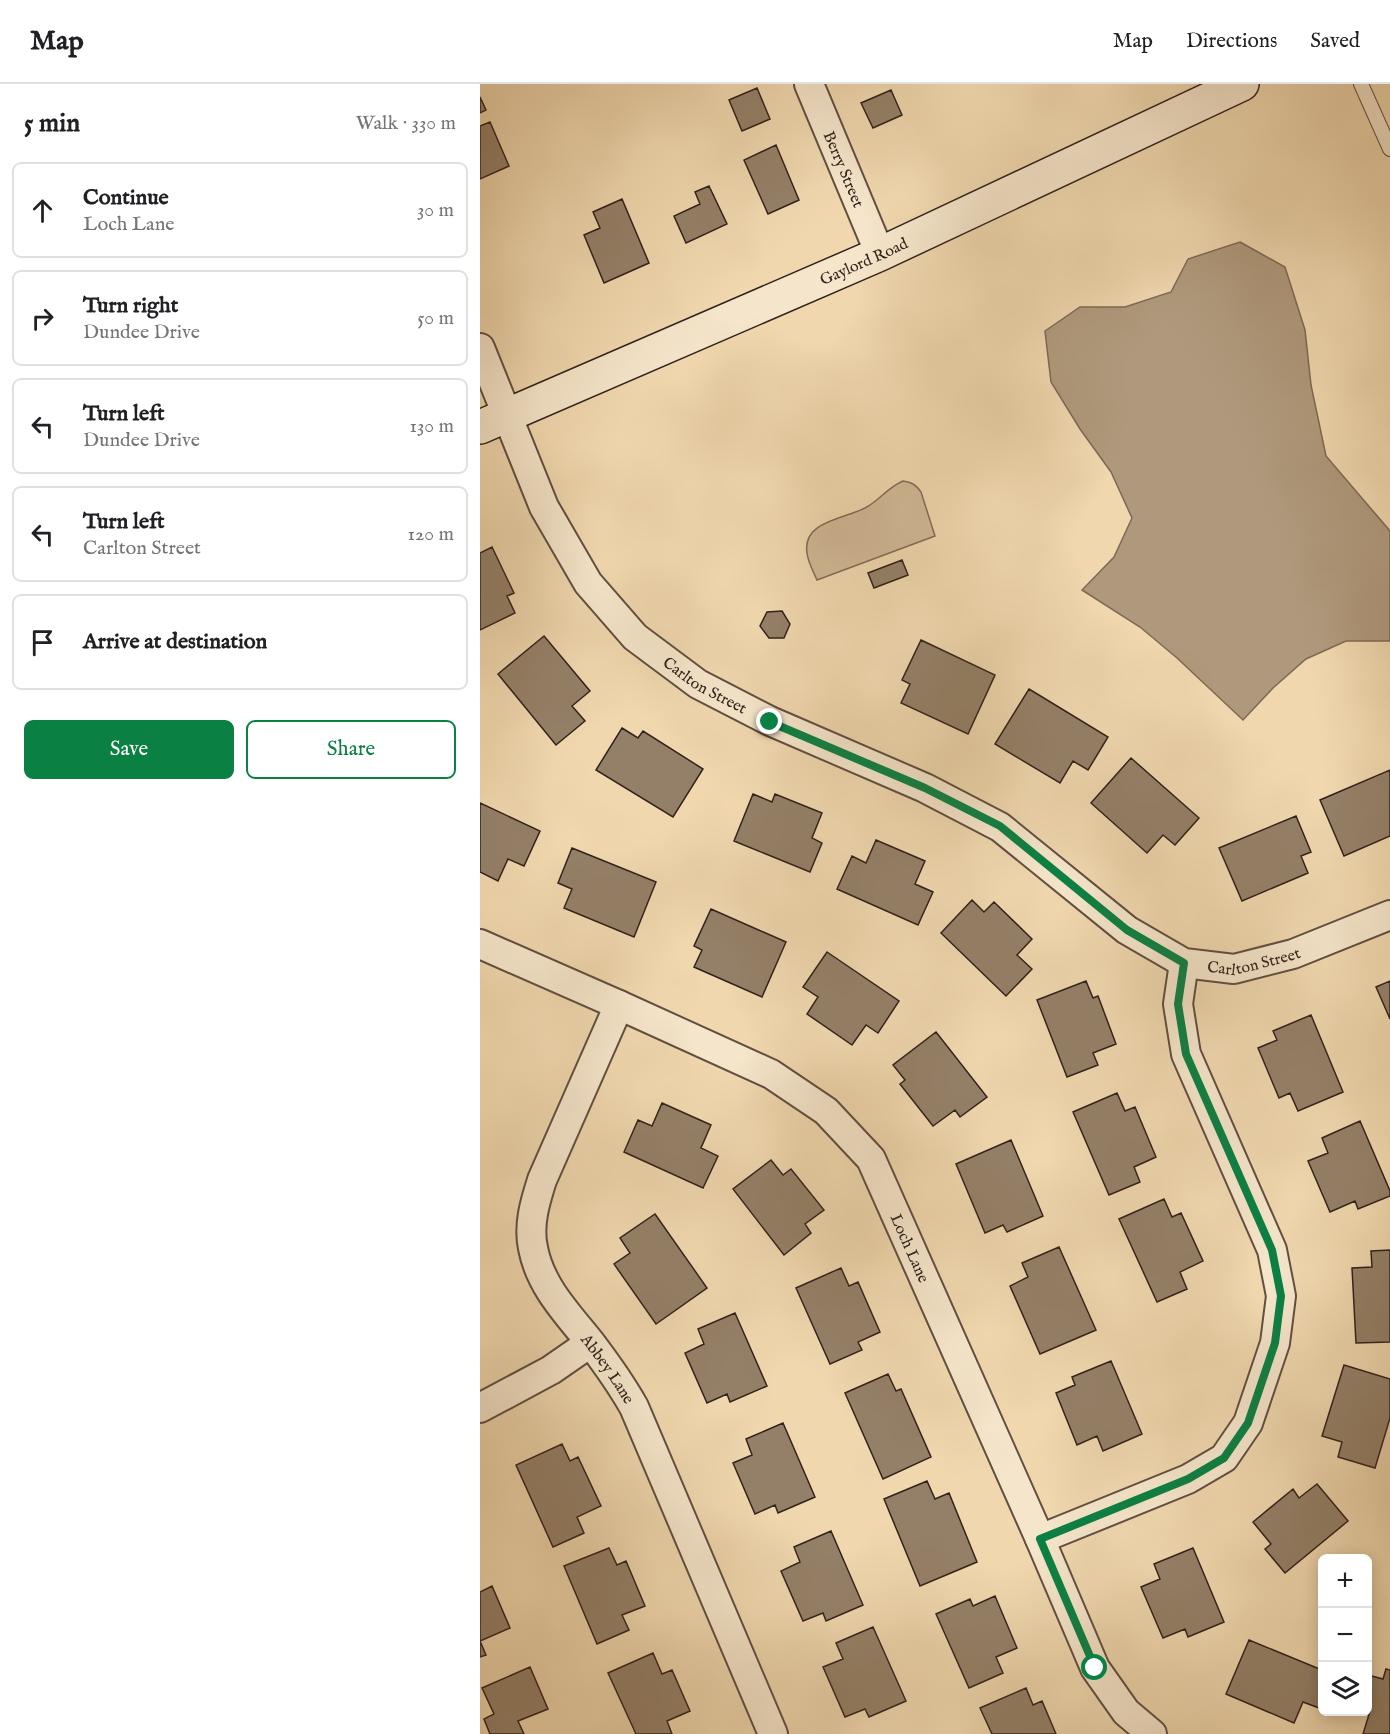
<!DOCTYPE html>
<meta charset="utf-8">
<style>
body{margin:0;font-family:"IM FELL English",serif;background:#f6f6f6;color:#202124}
.controls{position:absolute;right:18px;bottom:18px;display:grid;overflow:hidden;border-radius:9px;box-shadow:0 3px 15px #0003}
.controls button{width:54px;height:54px;display:grid;place-items:center;padding:0;border:0;border-bottom:2px solid #e0e0e0;background:#fff;color:#202124;font:30px sans-serif}
.stop{position:absolute;width:18px;height:18px;margin:-14px;border:4px solid #0b8043;border-radius:50%;background:#fff}
.stop.end{background:#0b8043;border-color:#fff;box-shadow:0 2px 6px #0008}
.list{margin:0;padding:0;list-style:none}
h2{display:flex;justify-content:space-between;align-items:center;height:78px;margin:0;padding:0 24px;font-size:26px}
h2 small{font-size:20px;font-weight:400;color:#757577}
.list li{display:grid;grid-template-columns:39px 1fr auto;gap:18px;align-items:center;box-sizing:border-box;height:96px;margin:0 12px 12px;padding:0 12px;border:2px solid #e0e0e0;border-radius:9px}
.list b{display:block;font-size:22px;white-space:nowrap}
.list p{margin:0;font-size:20px;white-space:nowrap;color:#757577}
.list em{font-size:20px;font-style:normal;color:#757577}
.actions{display:flex;gap:12px;padding:18px 24px}
.actions a{flex:1;padding:14px 0;border:2px solid #0b8043;border-radius:9px;text-align:center;font-size:21px;color:#0b8043}
.actions .main{background:#0b8043;color:#fff}
.icon{flex:none;width:33px;height:33px;fill:none;stroke:currentColor;stroke-width:2;stroke-linecap:round;stroke-linejoin:round}
.map{position:relative;flex:none;width:910px;height:1650px;overflow:hidden}
header{display:flex;align-items:center;gap:36px;box-sizing:border-box;height:84px;padding:0 30px;background:#fff;border-bottom:2px solid #e0e0e0}
header strong{font-size:28px}
nav{display:flex;gap:33px;margin-inline-start:auto;font-size:21px}
main{display:flex}
aside{flex:1;background:#fff}
.map>svg:first-child{display:block}
</style>
<header>
<strong>Map</strong>
<nav><a>Map</a><a>Directions</a><a>Saved</a></nav>
</header>
<main>
<aside>
<h2>5 min<small>Walk · 330 m</small></h2>
<ul class="list">
<li><svg class="icon" aria-label="ahead" viewBox="0 0 24 24"><path d="M12 20V5M6 11l6-6 6 6"/></svg><div><b>Continue</b><p>Loch Lane</p></div><em>30 m</em></li>
<li><svg class="icon" aria-label="right" viewBox="0 0 24 24"><path d="M7 20v-9h11M14 6l5 5-5 5"/></svg><div><b>Turn right</b><p>Dundee Drive</p></div><em>50 m</em></li>
<li><svg class="icon" aria-label="left" viewBox="0 0 24 24"><path d="M17 20v-9H6M10 6l-5 5 5 5"/></svg><div><b>Turn left</b><p>Dundee Drive</p></div><em>130 m</em></li>
<li><svg class="icon" aria-label="left" viewBox="0 0 24 24"><path d="M17 20v-9H6M10 6l-5 5 5 5"/></svg><div><b>Turn left</b><p>Carlton Street</p></div><em>120 m</em></li>
<li><svg class="icon" aria-label="arrive" viewBox="0 0 24 24"><path d="M6 21V4h12l-3 4 3 4H6"/></svg><div><b>Arrive at destination</b></div></li>
</ul>
<div class="actions"><a class="main">Save</a><a>Share</a></div>
</aside>
<div class="map">
<svg width="910" height="1650" viewBox="0 0 910 1650">
<rect width="100%" height="100%" fill="#f0d7ae"/>
<filter id="stains"><feTurbulence type="fractalNoise" baseFrequency=".00333" numOctaves="4"/><feColorMatrix values="0 0 0 0 .2 0 0 0 0 .09 0 0 0 0 .02 0 0 0 .5 -.17"/></filter>
<radialGradient id="worn" r=".72"><stop offset=".6" stop-color="#630" stop-opacity="0"/><stop offset="1" stop-color="#630" stop-opacity=".3"/></radialGradient>
<path fill="#d0b895" stroke="#806d58" stroke-width="1.5" d="M423,397C432,398 436,401 441,408L455,452L337,496C333,487 328,478 327,469C322,437 364,435 385,424C399,417 408,403 423,397Z"/>
<path fill="#af997c" stroke="#7d6956" stroke-width="1.5" d="M760,158L805,183L825,246L831,301L846,372L910,447V557H866L826,575L793,604L763,636L697,574L660,543L602,506L634,473L652,434L631,388L600,345L571,298L565,247L600,223H645L691,208L708,175Z"/>
<path fill="#948068" stroke="#31221c" stroke-width="1.5" d="M277,4L290,35L262,47L249,16Z
M411,6L422,31L393,44L381,19Z
M0,13L6,26L0,29Z
M10,38L29,82L0,95V42Z
M296,61L319,116L288,130L264,76Z
M229,102L247,140L206,159L194,132L220,120L215,108Z
M142,115L169,179L124,199L104,151L120,144L113,128Z
M12,463L34,509L27,512L35,529L0,546V469Z
M422,476L428,491L394,504L388,489Z
M302,527L310,540L304,554H289L280,542L287,528Z
M64,552L110,607L92,622L105,637L76,661L18,590Z
M441,556L515,591L488,650L421,619L430,600L422,596Z
M549,605L628,653L608,686L593,677L580,699L515,660Z
M142,644L158,654L163,647L223,685L193,733L116,686Z
M651,674L719,734L695,761L683,751L667,769L611,719Z
M910,686V752L864,772L840,716Z
M273,710L292,718L295,710L342,729L332,754L342,759L330,788L254,757Z
M0,719L60,747L44,782L28,775L18,797L0,788Z
M816,732L831,768L821,772L828,789L762,817L739,764Z
M396,756L445,777L435,800L453,808L438,841L357,805L372,772L386,779Z
M92,764L176,798L154,853L84,824L92,805L78,799Z
M492,816L504,828L514,818L552,855L537,871L552,885L526,912L461,849Z
M231,825L306,858L282,913L214,883L222,866L214,862Z
M347,868L419,917L398,949L386,941L372,961L327,930L338,913L323,903Z
M606,897L613,914L618,912L636,960L613,969L618,981L587,993L557,916Z
M910,897V935L896,903Z
M831,931L863,1008L818,1027L810,1009L799,1014L778,964L797,956L793,947Z
M456,948L507,1013L480,1033L475,1026L453,1042L420,1000L425,996L413,981Z
M637,1009L645,1027L655,1023L676,1073L654,1083L660,1098L629,1111L593,1028Z
M182,1019L231,1041L221,1064L238,1072L223,1104L144,1068L158,1036L172,1042Z
M880,1037L910,1107V1112L878,1125L875,1117L850,1128L828,1077L848,1069L842,1054Z
M531,1056L563,1132L527,1148L523,1141L505,1149L476,1080Z
M291,1076L303,1091L311,1085L344,1126L325,1140L331,1149L304,1171L253,1105Z
M684,1115L692,1133L701,1129L723,1177L700,1188L707,1205L677,1218L639,1135Z
M175,1130L227,1204L176,1240L134,1180L150,1169L140,1154Z
M579,1163L616,1246L560,1270L530,1202L548,1193L542,1179Z
M910,1166V1258L876,1259L872,1184L892,1183L891,1167Z
M361,1184L369,1202L378,1198L400,1248L378,1258L382,1266L350,1280L316,1204Z
M255,1229L287,1302L250,1318L247,1310L227,1319L205,1269L224,1260L218,1245Z
M631,1277L662,1350L623,1367L617,1352L597,1361L576,1309L595,1301L592,1293Z
M864,1281L910,1295V1334L895,1384L858,1373L862,1358L842,1352Z
M408,1290L416,1307L421,1305L451,1373L403,1395L365,1309Z
M303,1339L335,1413L298,1429L295,1421L275,1430L253,1379L272,1371L266,1355Z
M82,1360L90,1377L98,1373L121,1422L97,1433L104,1449L73,1463L36,1381Z
M447,1397L455,1415L469,1409L497,1478L440,1502L404,1415Z
M837,1400L868,1437L805,1489L785,1465L791,1460L773,1438L813,1405L819,1414Z
M351,1447L383,1521L346,1537L343,1529L323,1537L301,1487L320,1478L314,1463Z
M129,1464L137,1481L146,1477L165,1522L142,1531L149,1546L117,1560L84,1482Z
M713,1464L744,1538L708,1553L705,1545L683,1554L661,1503L680,1495L674,1480Z
M12,1502L30,1544L0,1557L6,1571L0,1573V1508Z
M515,1512L537,1564L516,1573L523,1589L489,1604L456,1530L490,1515L493,1522Z
M393,1543L426,1617L389,1633L385,1625L365,1633L343,1583L363,1575L356,1559Z
M769,1556L842,1586V1616L839,1624L823,1618L814,1639L746,1610Z
M173,1569L182,1590L192,1586L210,1627L187,1637L192,1650H156L128,1589Z
M50,1583L68,1625L38,1637L44,1650H10L4,1635L14,1630L2,1604Z
M906,1585L910,1586V1650H883L891,1624L888,1623V1591L903,1595Z
M546,1604L553,1621L562,1617L576,1650H512L500,1624Z"/>
<g fill="none" stroke-linecap="round" stroke-linejoin="round">
<defs>
<path id="lane" d="M881,0L910,65"/>
<g id="street">
<path id="s1" d="M329,0L400,170"/>
<path id="s2" d="M0,264L64,423L108,499L155,553L218,600L290,637L445,704L520,743L647,846L704,879L754,885L813,870L910,831"/>
<path id="s3" d="M0,860L139,921L291,990L346,1027L391,1075L560,1455L615,1584L646,1628L672,1650"/>
<path id="s4" d="M139,921L62,1096C55,1118 48,1141 53,1164C60,1202 87,1229 110,1258C126,1279 141,1300 154,1323L293,1650"/>
<path d="M0,1324L71,1286L110,1259"/>
<path d="M560,1455L708,1395L744,1374L768,1339L795,1259L801,1212L792,1166L706,970L698,920L704,879"/>
</g>
<g id="secondary">
<path id="s5" d="M0,343L400,170L762,0"/>
</g>
</defs>
<use href="#lane" stroke="#614f40" stroke-width="16"/>
<use href="#street" stroke="#614f40" stroke-width="32"/>
<use href="#secondary" stroke="#31221c" stroke-width="36"/>
<use href="#lane" stroke="#f5e5ca" stroke-width="14"/>
<use href="#street" stroke="#f5e5ca" stroke-width="28"/>
<use href="#secondary" stroke="#f5e5ca" stroke-width="33"/>
</g>
<g fill="none" stroke-linecap="round" stroke-linejoin="round">
<path stroke="#0b8043" stroke-width="8" d="M290,638L445,704L520,742L647,846L704,879L698,920L706,970L792,1166L801,1212L795,1259L768,1339L744,1374L708,1395L560,1455L615,1584"/>
</g>
<g text-anchor="middle" stroke-width="4.5" stroke-linejoin="round" paint-order="stroke">
<g font-size="16" fill="#31221c" stroke="#f5e5ca">
<text dy="6" stroke="none"><textPath href="#s1" startOffset="92">Berry Street</textPath></text>
<text dy="6" stroke="none"><textPath href="#s5" startOffset="418">Gaylord Road</textPath></text>
<text dy="6" stroke="none"><textPath href="#s2" startOffset="416">Carlton Street</textPath></text>
<text dy="6" stroke="none"><textPath href="#s2" startOffset="1044">Carlton Street</textPath></text>
<text dy="6" stroke="none"><textPath href="#s3" startOffset="548">Loch Lane</textPath></text>
<text dy="6" stroke="none"><textPath href="#s4" startOffset="404">Abbey Lane</textPath></text>
</g>
</g>
<rect width="100%" height="100%" filter="url(#stains)"/>
<rect width="100%" height="100%" fill="url(#worn)"/>
</svg>
<div class="controls">
<button>+</button>
<button>−</button>
<button><svg class="icon" aria-label="layers" viewBox="0 0 24 24"><path d="M12 4l9 5-9 5-9-5zM3 14l9 5 9-5"/></svg></button>
</div>
<div class="stop" style="left:615px;top:1584px"></div>
<div class="stop end" style="left:290px;top:638px"></div>
</div>
</main>
